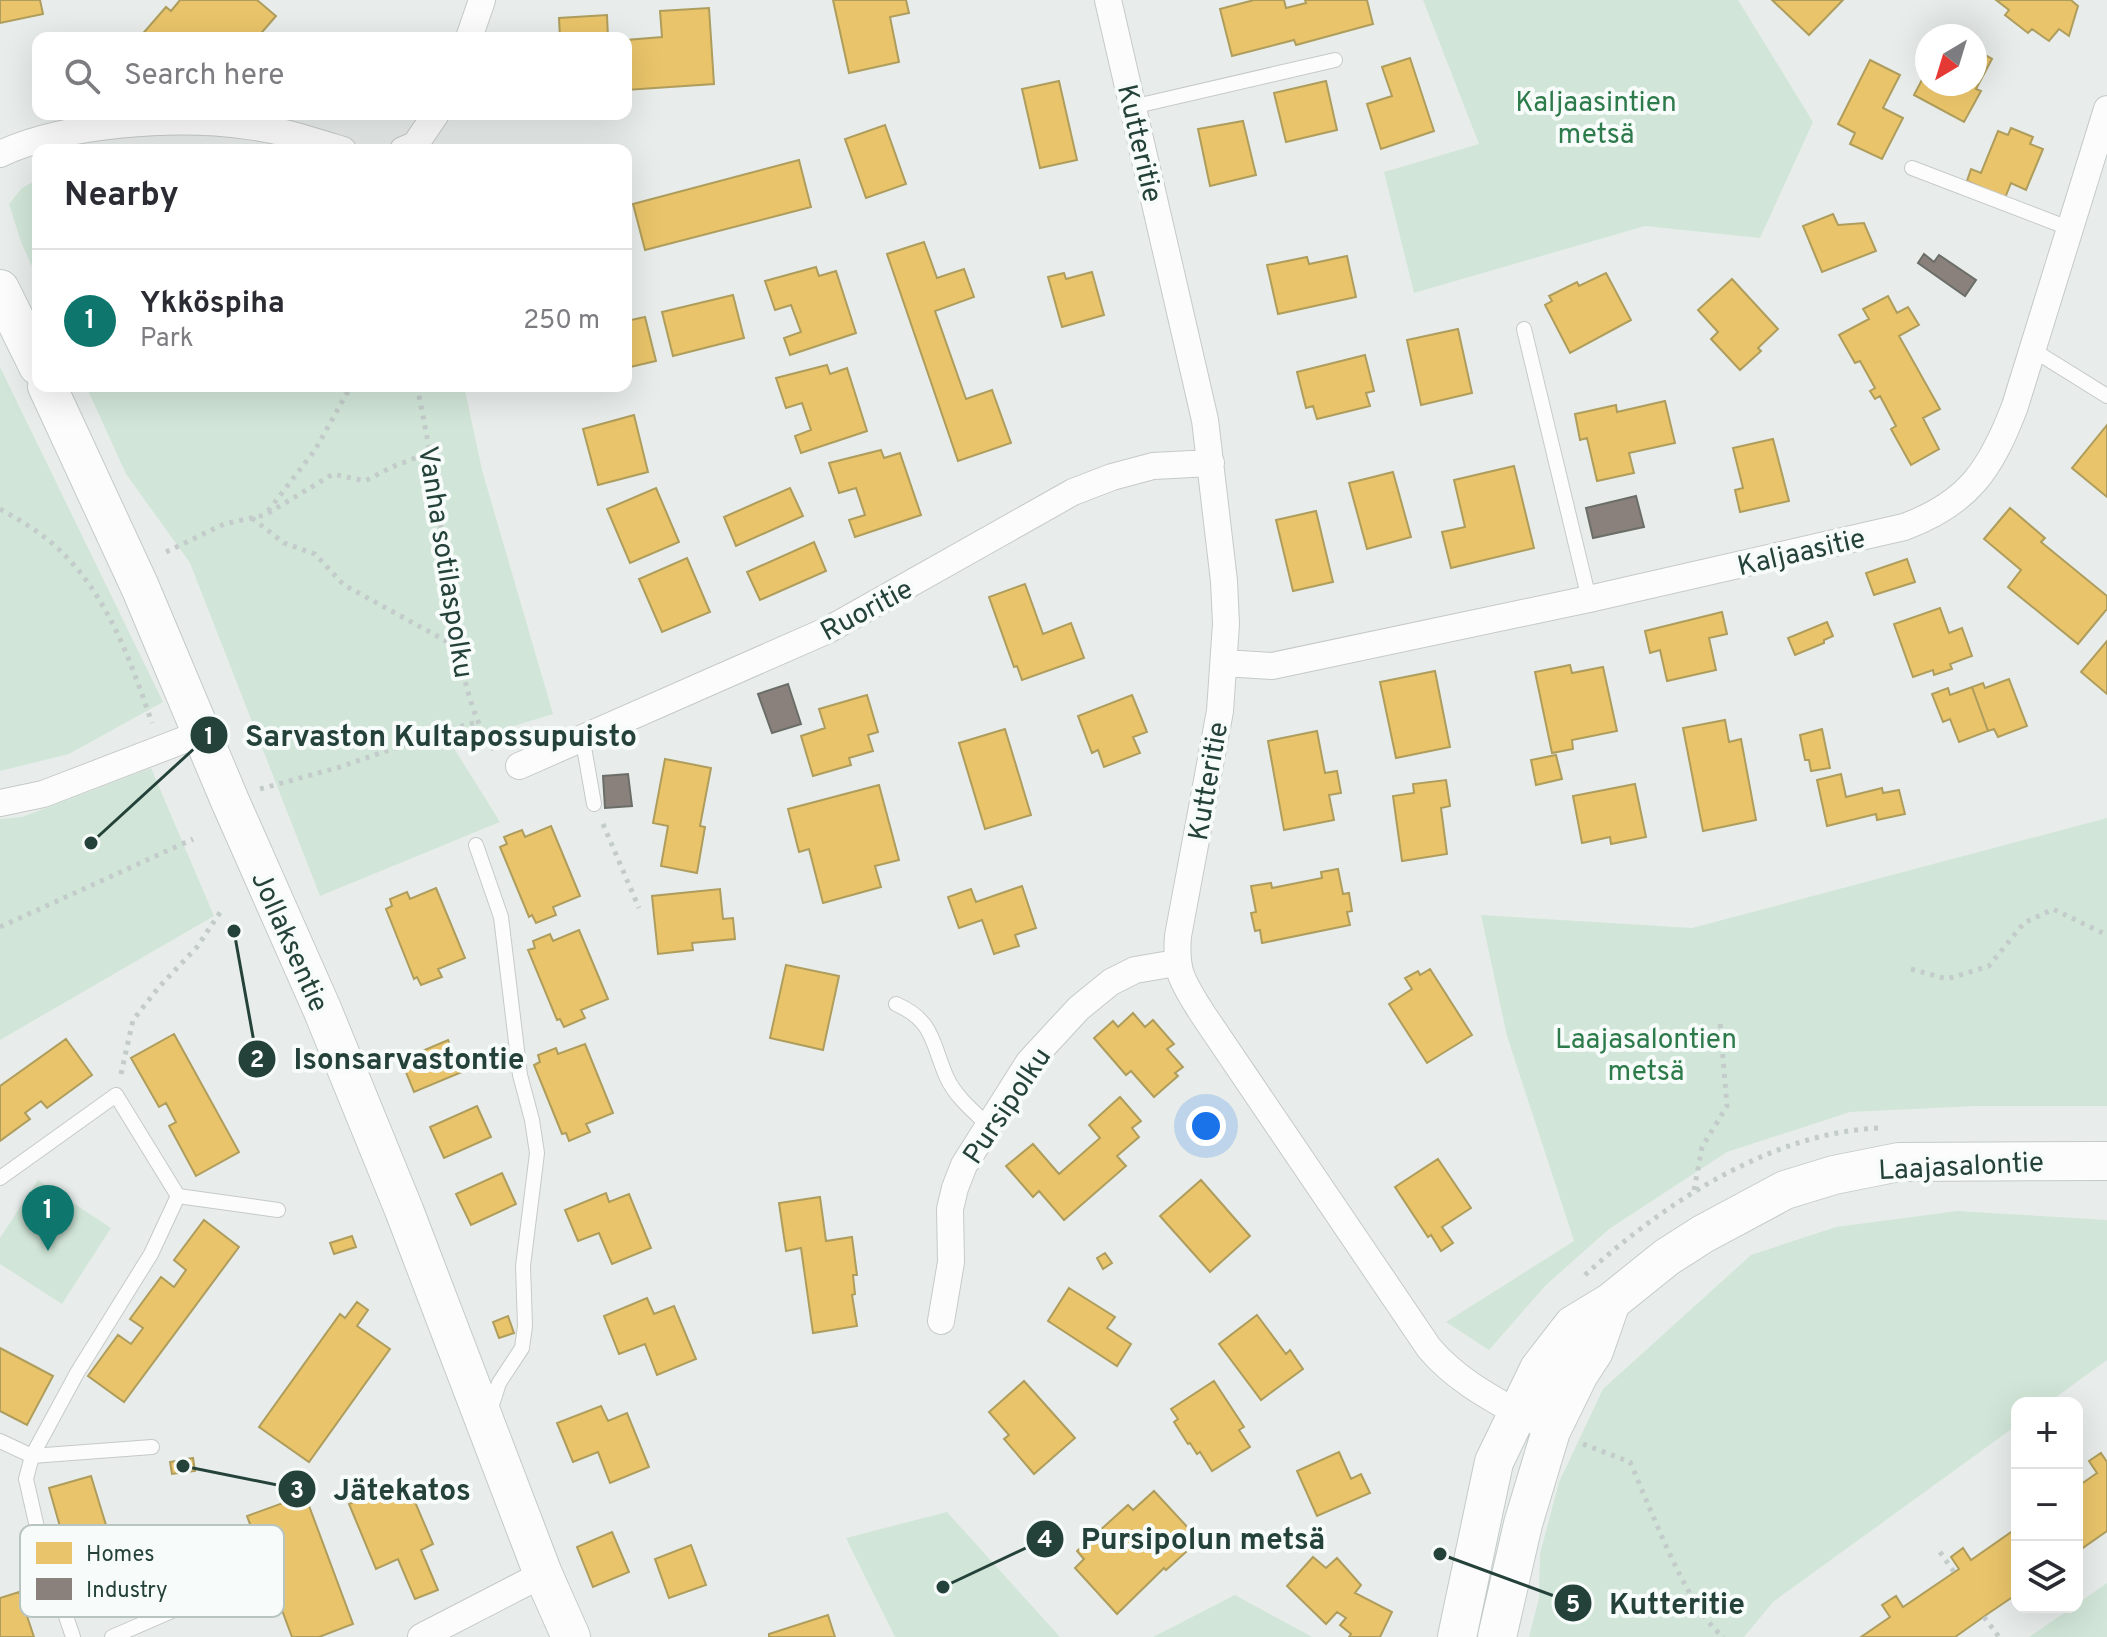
<!DOCTYPE html>
<meta charset="utf-8">
<style>
body{margin:0;font-family:Overpass,sans-serif;background:#f2f2f3;color:#2b2b33}
.controls{position:absolute;right:24px;bottom:24px;display:grid;overflow:hidden;border-radius:16px;box-shadow:0 8px 32px #0002}
.controls button{width:72px;height:72px;display:grid;place-items:center;padding:0;border:0;border-bottom:2px solid #e1e1e2;background:#fff;color:#2b2b33;font:40px sans-serif}
.compass{position:absolute;left:1915px;top:24px;width:72px;height:72px;border-radius:50%;background:#fff;box-shadow:0 8px 32px #0002;rotate:218deg}
.you{position:absolute;left:1206px;top:1126px;width:28px;height:28px;margin:-20px;border:6px solid #fff;border-radius:50%;background:#1a73e8;box-shadow:0 0 0 12px #1a73e833}
.badge{display:grid;place-items:center;width:52px;height:52px;border-radius:50%;background:#0f766e;color:#fff;font-size:26px;font-weight:700}
.pin{position:absolute;translate:-50% -66px;filter:drop-shadow(0 2px 4px #0008)}
.pin::after{content:'';position:absolute;top:42px;width:28px;height:24px;background:inherit;clip-path:polygon(0 0,100% 0,50% 100%)}
.list{margin:0;padding:0;list-style:none}
h2{display:flex;justify-content:space-between;align-items:center;height:104px;margin:0;padding:0 32px;font-size:34px}
h2 small{font-size:26px;font-weight:400;color:#7c7c81}
.list li{display:grid;grid-template-columns:52px 1fr auto;gap:24px;align-items:center;box-sizing:border-box;height:144px;padding:0 32px;border-top:2px solid #e1e1e2}
.list b{display:block;font-size:30px;white-space:nowrap}
.list p{margin:0;font-size:26px;white-space:nowrap;color:#7c7c81}
.list em{font-size:26px;font-style:normal;color:#7c7c81}
.icon{flex:none;width:44px;height:44px;fill:none;stroke:currentColor;stroke-width:2;stroke-linecap:round;stroke-linejoin:round}
.map{position:relative;flex:none;width:2107px;height:1637px;overflow:hidden}
.search{position:absolute;background:#fff;box-shadow:0 8px 32px #0002;left:32px;top:32px;width:600px;height:88px;display:flex;align-items:center;gap:20px;box-sizing:border-box;padding:0 28px;border-radius:16px;color:#7c7c81;font-size:30px}
.panel{position:absolute;background:#fff;box-shadow:0 8px 32px #0002;left:32px;top:144px;width:600px;height:248px;border-radius:16px}
.map>svg:first-child{display:block}
</style>
<div class="map">
<svg width="2107" height="1637" viewBox="0 0 2107 1637">
<rect width="100%" height="100%" fill="#e8edeb"/>
<path fill="#d1e6d8" d="M1423,0H1738L1813,122L1760,238L1645,226L1414,293L1384,172L1479,144Z
M38,179V280L21,242L9,204L22,188Z
M0,367L163,702L69,754L0,771Z
M86,386H464L482,470L553,714L452,745L500,822L320,896L190,563L126,474Z
M151,768L214,916L0,1040V819L22,817Z
M2107,818V1106H1976L1850,1112L1727,1152L1609,1229L1546,1285L1489,1350L1446,1322L1574,1241L1507,1036L1481,915L1692,928Z
M38,1180L111,1228L62,1304L0,1264V1238Z
M1957,1211L2107,1220V1360L2048,1403H2017V1425L1773,1602L1744,1637H1529L1539,1598L1540,1554L1559,1482L1603,1389L1751,1255L1836,1227Z
M947,1512L1060,1637H895L846,1538Z
M2107,1583V1637H2029L2073,1607H2077V1604Z
M1235,1595L1312,1637H1153Z"/>
<path fill="#e9c46a" stroke="#ae9d5c" stroke-width="2" d="M0,0H40L43,14L0,23Z
M180,0H257L276,16L257,38H139L166,7L171,11Z
M833,0H906L909,13L890,17L899,62L849,73Z
M1254,0H1284L1286,8L1306,3L1305,0H1367L1373,24L1296,45L1294,40L1232,56L1220,9Z
M1772,0H1843L1809,35Z
M1996,0H2071L2078,6L2069,36L2059,29L2049,41L2032,29L2028,33L2005,15L2009,10Z
M709,8L714,84L626,90V40L662,37L660,11Z
M607,15L608,38H560L559,18Z
M1975,49L1992,59L1976,89L1981,91L1964,122L1914,95L1927,70V84H1975Z
M1410,58L1434,131L1381,149L1367,104L1392,96L1382,67Z
M1870,60L1900,75L1883,108L1903,118L1882,159L1850,144L1855,133L1838,124Z
M1059,81L1077,160L1040,168L1022,89Z
M1326,81L1337,130L1286,142L1274,93Z
M1243,121L1256,175L1210,186L1198,129Z
M885,125L906,184L866,198L845,139Z
M2011,128L2033,137L2030,144L2043,149L2026,190L2011,183L2005,198L1967,181L1971,169L1981,173L1998,131L2008,135Z
M799,160L811,207L645,250L633,204Z
M1833,214L1838,225L1864,223L1876,251L1822,272L1803,226Z
M924,242L937,278L964,269L974,297L935,311L966,399L992,390L1011,443L958,461L887,254Z
M1347,256L1356,297L1278,314L1267,265L1307,257L1309,264Z
M816,267L819,276L836,271L856,333L790,355L784,338L801,332L791,305L775,310L765,281Z
M1092,272L1104,315L1062,327L1048,277L1064,273L1066,279Z
M1606,273L1631,320L1570,353L1545,305L1552,301L1549,296L1577,282L1579,286Z
M1732,279L1778,329L1758,348L1761,351L1740,370L1711,339L1718,332L1698,310Z
M733,295L744,338L673,356L662,312Z
M1888,296L1897,313L1908,307L1919,325L1899,336L1940,409L1923,418L1939,449L1911,465L1891,429L1896,426L1880,396L1875,399L1870,391L1875,388L1860,361L1855,363L1839,335L1869,319L1863,309Z
M645,317L656,361L626,368V321Z
M1458,329L1472,393L1421,405L1407,340Z
M1365,355L1374,391L1366,393L1370,406L1317,419L1313,406L1306,408L1297,372Z
M827,365L830,374L847,368L867,431L801,453L795,436L811,430L802,403L786,408L776,378Z
M1665,401L1675,443L1629,453L1634,473L1597,481L1587,438L1580,440L1575,414L1616,405L1617,412Z
M634,415L648,472L598,485L583,429Z
M2107,425V497L2072,468Z
M1773,439L1789,501L1740,512L1735,490L1743,488L1733,448Z
M881,450L884,458L900,453L921,515L855,537L849,520L865,515L856,488L839,493L829,463Z
M1514,466L1534,548L1451,568L1442,532L1465,527L1454,480Z
M1393,472L1411,537L1367,549L1349,483Z
M656,488L679,542L630,563L607,509Z
M790,488L803,516L736,546L724,517Z
M2010,508L2045,538L2041,542L2107,596V609L2078,644L2008,587L2021,570L1984,539Z
M1316,511L1333,582L1293,591L1276,520Z
M814,542L826,571L760,600L747,572Z
M687,558L710,612L662,632L639,579Z
M1907,559L1915,582L1874,595L1866,573Z
M1025,584L1043,634L1071,623L1084,658L1022,680L1017,666L1014,667L989,597Z
M1940,608L1949,633L1962,628L1972,656L1950,664L1952,669L1934,675L1933,670L1913,677L1894,624Z
M1722,612L1727,634L1709,638L1716,670L1667,681L1660,650L1650,653L1645,631Z
M1827,622L1833,636L1824,640V643L1795,655L1788,638Z
M2107,641V694L2081,672Z
M1570,665L1572,673L1603,667L1617,731L1572,740L1573,749L1552,753L1535,672Z
M1435,671L1450,747L1396,758L1380,682Z
M2009,679L2027,726L1998,737L1994,729L1988,731L1972,687L1983,683L1985,688Z
M1972,687L1988,731L1959,742L1950,719L1943,722L1932,694L1948,688L1950,695Z
M867,695L878,732L868,735L873,751L849,758L851,765L813,776L801,736L825,728L819,709Z
M1132,695L1147,732L1133,737L1140,753L1104,767L1098,750L1092,753L1078,716Z
M1725,720L1729,742L1741,739L1756,820L1703,831L1683,728Z
M1005,729L1031,815L985,829L959,743Z
M1822,729L1830,768L1811,771L1809,760H1805L1800,735Z
M1317,731L1325,773L1337,771L1341,793L1329,795L1334,820L1284,830L1268,741Z
M1556,755L1562,779L1536,785L1531,760Z
M665,759L711,768L700,826L705,827L697,873L661,866L668,826L653,823Z
M1841,774L1846,797L1882,788L1883,793L1899,790L1905,814L1877,820L1876,814L1827,826L1817,780Z
M1446,780L1450,806L1441,808L1447,854L1402,861L1393,796L1414,793L1413,784Z
M1635,784L1646,837L1611,844L1610,837L1582,843L1573,796Z
M879,785L899,860L875,866L881,887L823,903L809,849L799,852L788,809Z
M551,826L580,896L553,907L556,915L536,923L532,915L529,917L500,847L507,844L504,837L522,830L525,837Z
M1338,869L1343,894L1349,893L1352,911L1347,912L1350,925L1262,943L1260,930L1255,931L1251,913L1256,912L1251,886L1271,883L1272,888L1322,878L1321,872Z
M1022,886L1036,928L1015,935L1019,946L994,954L982,920L959,928L948,897L971,889L976,902Z
M436,888L465,958L438,969L442,977L421,985L417,977L414,979L386,909L392,906L390,899L407,892L410,899Z
M720,889L723,919L733,918L735,939L692,943L693,950L658,954L652,896Z
M579,930L608,999L581,1010L585,1018L564,1027L560,1019L557,1020L528,950L535,948L533,941L550,934L553,941Z
M786,965L839,976L823,1050L770,1038Z
M1430,969L1472,1035L1427,1063L1389,1004L1412,989L1405,978L1418,971L1420,975Z
M1133,1013L1145,1027L1153,1020L1174,1044L1167,1049L1183,1067L1175,1073L1178,1076L1154,1097L1131,1071L1126,1075L1094,1038L1113,1021L1118,1027Z
M174,1034L239,1152L196,1176L169,1126L176,1122L166,1103L159,1107L131,1058Z
M66,1039L92,1075L47,1108L41,1101L25,1113L30,1119L0,1141V1086Z
M448,1040L462,1072L414,1092L401,1060Z
M585,1044L613,1113L586,1124L590,1132L569,1141L566,1133L562,1134L534,1065L540,1062L538,1055L556,1048L558,1054Z
M1120,1097L1141,1121L1132,1128L1139,1137L1117,1156L1126,1166L1064,1220L1039,1191L1033,1197L1006,1166L1033,1144L1059,1174L1100,1138L1089,1125Z
M477,1106L491,1137L444,1158L430,1127Z
M1438,1159L1471,1208L1442,1227L1453,1243L1441,1251L1431,1235L1428,1237L1395,1187Z
M502,1173L516,1204L471,1225L456,1194Z
M1201,1180L1250,1236L1210,1272L1160,1216Z
M606,1193L609,1202L629,1194L651,1248L612,1264L599,1233L578,1241L565,1210Z
M820,1197L826,1241L852,1237L857,1275H853L855,1294L852,1295L857,1326L813,1333L801,1248L786,1251L779,1203Z
M204,1220L239,1247L124,1402L88,1376L118,1335L131,1344L143,1328L130,1319L161,1277L174,1287L186,1270L174,1260Z
M352,1236L356,1247L334,1254L330,1243Z
M1105,1253L1112,1263L1103,1269L1097,1258Z
M1069,1288L1115,1317L1107,1328L1131,1344L1117,1366L1048,1321Z
M647,1298L654,1314L674,1306L696,1359L657,1375L645,1344L619,1354L604,1316Z
M357,1302L368,1310L357,1326L390,1349L309,1462L259,1427L340,1314L345,1318Z
M1257,1315L1286,1354L1290,1350L1303,1369L1261,1400L1219,1344Z
M508,1316L514,1333L499,1338L493,1322Z
M0,1348L53,1376L27,1425L0,1411Z
M1024,1381L1075,1438L1034,1474L1004,1439L1009,1435L989,1412Z
M1214,1381L1244,1427L1239,1430L1250,1447L1212,1471L1200,1452L1197,1454L1190,1443L1188,1444L1174,1422L1178,1419L1171,1409Z
M601,1406L608,1421L627,1413L649,1467L610,1483L598,1452L573,1462L557,1423Z
M1339,1452L1351,1479L1361,1474L1370,1493L1317,1516L1297,1471Z
M2101,1453L2107,1462V1531L2077,1552V1487L2097,1473L2089,1461Z
M193,1458L195,1471L172,1474L170,1462Z
M91,1476L106,1525L100,1526L106,1546L112,1544L125,1593L83,1605L69,1557L86,1552L80,1532L63,1537L49,1488Z
M406,1481L433,1544L421,1550L438,1590L415,1599L398,1559L376,1569L349,1504Z
M1154,1491L1191,1531L1178,1543L1186,1552L1166,1570L1164,1568L1117,1614L1075,1568L1084,1559L1077,1551L1128,1505L1133,1510Z
M305,1495L353,1624L319,1637H292L247,1516Z
M2017,1528V1594L1989,1613L1955,1637H1861L1890,1617L1882,1605L1896,1596L1903,1607L1959,1569L1951,1557L1963,1548L1971,1560Z
M612,1532L629,1572L593,1587L577,1547Z
M691,1545L706,1585L669,1598L655,1559Z
M1313,1557L1326,1568L1337,1558L1361,1585L1355,1593L1392,1612L1380,1637H1349L1351,1634L1340,1625L1346,1618L1337,1612L1326,1624L1287,1586Z
M19,1592L34,1637H0V1598Z
M828,1615L835,1637H769V1634Z"/>
<path fill="#8a817c" stroke="#6b6e68" stroke-width="2" d="M1924,254L1934,262L1939,255L1976,280L1965,296L1918,263Z
M1636,496L1644,527L1593,538L1586,508Z
M788,684L801,724L772,733L758,694Z
M628,774L632,806L605,808L603,776Z"/>
<g fill="none" stroke-linecap="round" stroke-linejoin="round">
<defs>
<path id="service" d="M1132,107L1335,60
M1912,168L2071,229
M1524,329L1589,599
M2033,350L2107,396
M582,736L594,804
M476,845L501,917L520,1075L532,1120L537,1153L523,1266L525,1326L522,1348L499,1383L489,1414
M896,1004C935,1021 932,1045 947,1078C956,1097 973,1111 988,1125
M0,1178L116,1095L178,1196L151,1254L77,1373L32,1456L26,1479L39,1536L73,1637
M178,1196L278,1210
M0,1441L32,1456L152,1447
M112,1637L195,1601"/>
<path id="minor" d="M1108,0L1205,420L1224,581L1226,624L1220,711L1178,936C1175,973 1183,982 1202,1013L1429,1348C1457,1381 1493,1399 1530,1420
M469,38L482,0
M403,150L415,145L436,114
M0,154C66,123 176,116 248,126C281,130 311,140 343,150
M1224,663L1272,666L1589,599L1904,527C1969,503 1991,469 2015,406L2107,109
M519,766L828,630L1073,492L1112,477L1153,466L1211,463
M0,803L43,794L202,733
M941,1321L951,1262L950,1209L955,1188L964,1165L1029,1062L1079,1008L1111,982L1135,970L1176,963
M421,1637L543,1574"/>
<path id="secondary" d="M0,289L38,366
M47,386L140,587L230,801L322,1009L404,1210L543,1574L571,1637
M1457,1637L1494,1462L1539,1369L1573,1325L1611,1302L1667,1257L1703,1234L1785,1190L1834,1175L1899,1162L2107,1161
M1497,1637L1523,1524L1551,1431L1579,1374L1594,1351L1611,1302"/>
</defs>
<use href="#service" stroke="#c5cac8" stroke-width="16"/>
<use href="#minor" stroke="#c5cac8" stroke-width="28"/>
<use href="#secondary" stroke="#c3cbc8" stroke-width="40"/>
<path stroke="#c3ccca" stroke-width="5" stroke-dasharray="4 6" stroke-linecap="butt" d="M417,386C425,426 433,466 438,506C447,566 457,712 497,753
M0,509C16,518 32,527 47,539C104,585 129,656 152,723
M268,511L315,450L351,386
M252,518L284,543L315,554L344,585L457,647
M166,552L224,524L265,515L333,474L365,481L392,467L431,452
M260,789L340,767L444,731L477,722
M603,824L639,908
M0,927L193,839
M1911,969L1947,979L1989,966L2024,923L2053,909L2107,935
M121,1074L133,1020L159,987L197,947L223,908
M1694,1190L1702,1147L1727,1106L1720,1022
M1585,1275C1663,1204 1770,1133 1878,1128
M1583,1444L1630,1462C1649,1504 1689,1614 1724,1637
M1940,1552L1954,1572
M1984,1617L1999,1637"/>
<use href="#service" stroke="#fcfcfc" stroke-width="14"/>
<use href="#minor" stroke="#fcfcfc" stroke-width="26"/>
<use href="#secondary" stroke="#fcfcfc" stroke-width="38"/>
</g>
<g text-anchor="middle" stroke-width="8" stroke-linejoin="round" paint-order="stroke">
<g font-size="28" fill="#2d7a4b" stroke="#f7fbf9">
<text x="1596" y="111">Kaljaasintien<tspan x="1596" dy="32">metsä</tspan></text>
<text x="1646" y="1048">Laajasalontien<tspan x="1646" dy="32">metsä</tspan></text>
</g>
<g font-size="28" fill="#24423a" stroke="#f7fbf9">
<text transform="translate(1141 143) rotate(77)" y="10">Kutteritie</text>
<text transform="translate(1801 551) rotate(-13)" y="10">Kaljaasitie</text>
<text transform="translate(447 562) rotate(81)" y="10">Vanha sotilaspolku</text>
<text transform="translate(866 609) rotate(-28)" y="10">Ruoritie</text>
<text transform="translate(1207 781) rotate(-80)" y="10">Kutteritie</text>
<text transform="translate(291 941) rotate(66)" y="10">Jollaksentie</text>
<text transform="translate(1006 1105) rotate(-56)" y="10">Pursipolku</text>
<text transform="translate(1961 1165) rotate(-3)" y="10">Laajasalontie</text>
</g>
</g>
<rect x="20" y="1525" width="264" height="92" rx="12" fill="#f7fbf9" stroke="#b8c4c0" stroke-width="2"/>
<rect x="36" y="1542" width="36" height="22" fill="#e9c46a"/>
<rect x="36" y="1578" width="36" height="22" fill="#8a817c"/>
<g font-size="22" fill="#24423a">
<text x="86" y="1561">Homes</text>
<text x="86" y="1597">Industry</text>
</g>
<path fill="none" stroke="#24423a" stroke-width="3" d="M91 843L209 735M234 931L257 1059M183 1466L297 1489M943 1587L1045 1539M1440 1554L1573 1603"/>
<g fill="#24423a" stroke="#f7fbf9" stroke-width="3">
<circle cx="91" cy="843" r="8"/>
<circle cx="234" cy="931" r="8"/>
<circle cx="183" cy="1466" r="8"/>
<circle cx="943" cy="1587" r="8"/>
<circle cx="1440" cy="1554" r="8"/>
<circle cx="209" cy="735" r="20"/>
<circle cx="257" cy="1059" r="20"/>
<circle cx="297" cy="1489" r="20"/>
<circle cx="1045" cy="1539" r="20"/>
<circle cx="1573" cy="1603" r="20"/>
</g>
<g font-size="24" text-anchor="middle" font-weight="bold" fill="#fff">
<text x="209" y="744">1</text>
<text x="257" y="1067">2</text>
<text x="297" y="1498">3</text>
<text x="1045" y="1547">4</text>
<text x="1573" y="1612">5</text>
</g>
<g font-size="30" text-anchor="middle" font-weight="bold" fill="#24423a" stroke="#f7fbf9" stroke-width="8" stroke-linejoin="round" paint-order="stroke">
<text x="441" y="746">Sarvaston Kultapossupuisto</text>
<text x="409" y="1069">Isonsarvastontie</text>
<text x="402" y="1500">Jätekatos</text>
<text x="1203" y="1549">Pursipolun metsä</text>
<text x="1677" y="1614">Kutteritie</text>
</g>
</svg>
<div class="controls">
<button>+</button>
<button>−</button>
<button><svg class="icon" aria-label="layers" viewBox="0 0 24 24"><path d="M12 4l9 5-9 5-9-5zM3 14l9 5 9-5"/></svg></button>
</div>
<svg class="compass" viewBox="-18 -18 36 36"><path d="M0-13l5 13h-10z" fill="#e53935"/><path d="M0 13l5-13h-10z" fill="#7c7c81"/></svg>
<div class="you"></div>
<div class="pin badge" style="left:48px;top:1251px">1</div>
<div class="search"><svg class="icon" aria-label="search" viewBox="0 0 24 24"><circle cx="10" cy="10" r="6"/><path d="M15 15l6 6"/></svg>Search here</div>
<section class="panel">
<h2>Nearby<small></small></h2>
<ul class="list">
<li><span class="badge">1</span><div><b>Ykköspiha</b><p>Park</p></div><em>250 m</em></li>
</ul>
</section>
</div>
